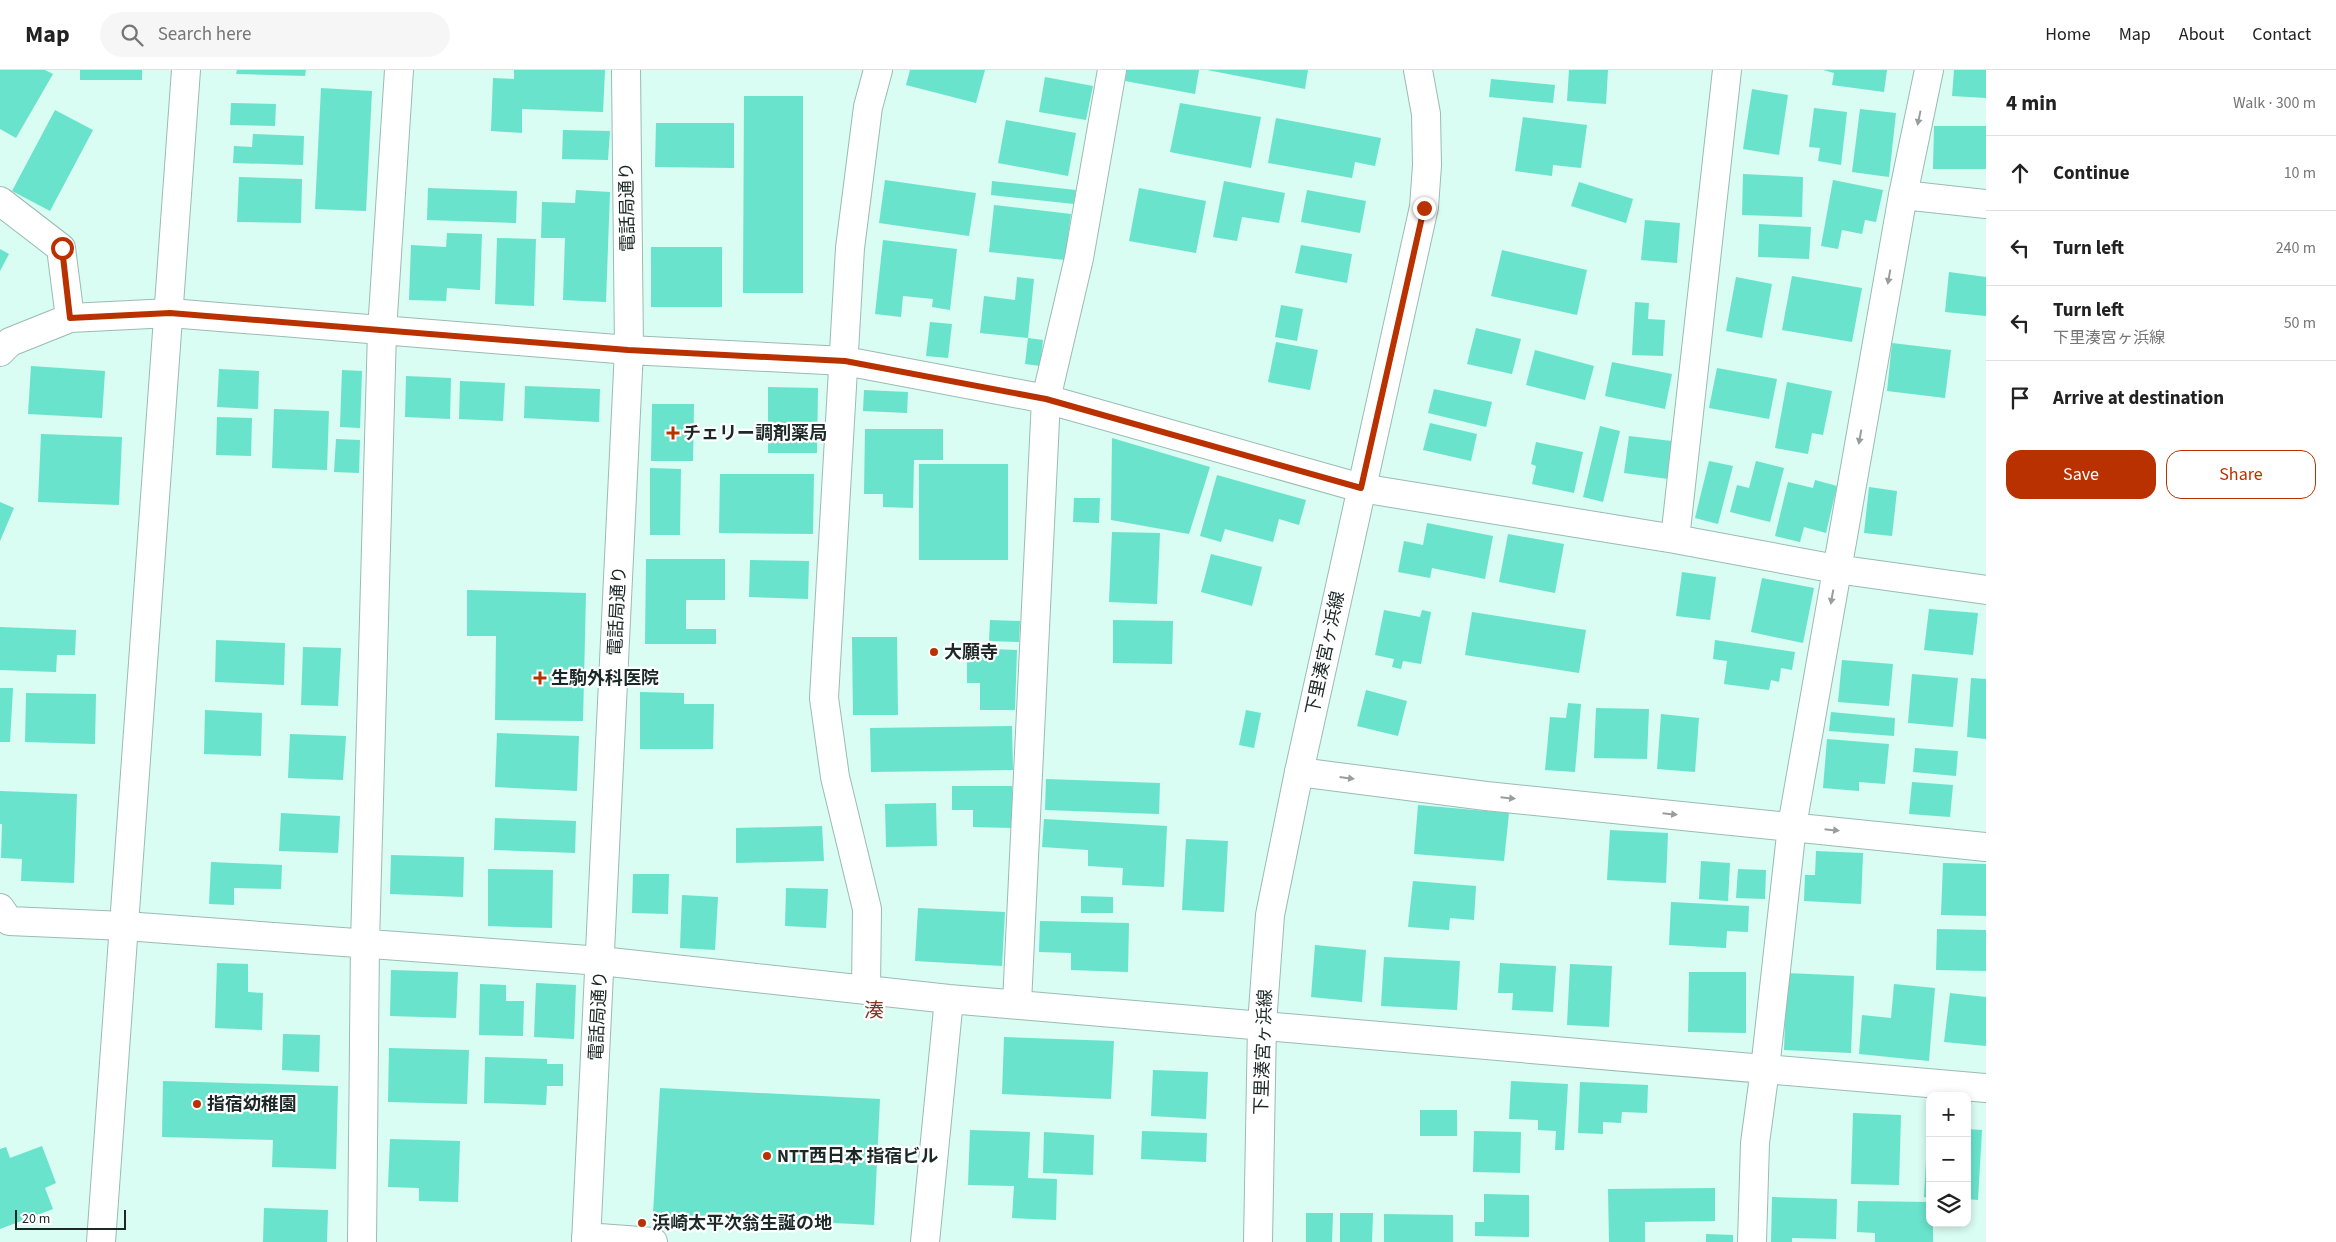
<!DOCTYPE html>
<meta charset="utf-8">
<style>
body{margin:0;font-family:"Source Sans 3","Noto Sans JP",sans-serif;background:#f6f6f6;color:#222}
.controls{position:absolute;right:15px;bottom:15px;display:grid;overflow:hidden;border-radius:10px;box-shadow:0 2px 8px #0003}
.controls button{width:45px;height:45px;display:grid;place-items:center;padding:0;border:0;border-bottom:1px solid #e0e0e0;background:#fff;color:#222;font:25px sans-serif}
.scale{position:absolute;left:15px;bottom:12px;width:111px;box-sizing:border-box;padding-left:5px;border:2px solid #1b2825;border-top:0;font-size:14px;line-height:18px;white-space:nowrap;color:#1b2825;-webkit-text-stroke:4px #fff;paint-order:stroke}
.stop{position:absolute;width:15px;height:15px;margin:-11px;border:4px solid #ba3100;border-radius:50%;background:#fff}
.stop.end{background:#ba3100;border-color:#fff;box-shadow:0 1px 5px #0008}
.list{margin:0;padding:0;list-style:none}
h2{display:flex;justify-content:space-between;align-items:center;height:65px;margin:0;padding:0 20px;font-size:21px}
h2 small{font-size:16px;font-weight:400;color:#767676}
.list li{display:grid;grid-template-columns:32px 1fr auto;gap:15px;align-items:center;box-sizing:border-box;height:75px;padding:0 20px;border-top:1px solid #e0e0e0}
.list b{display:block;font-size:19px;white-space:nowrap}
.list p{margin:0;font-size:16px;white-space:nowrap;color:#767676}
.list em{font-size:16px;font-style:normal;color:#767676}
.actions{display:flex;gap:10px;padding:15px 20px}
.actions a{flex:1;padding:11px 0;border:1px solid #ba3100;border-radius:15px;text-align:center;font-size:18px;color:#ba3100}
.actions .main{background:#ba3100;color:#fff}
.icon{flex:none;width:28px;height:28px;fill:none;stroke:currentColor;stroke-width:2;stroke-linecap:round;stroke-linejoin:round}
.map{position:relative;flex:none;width:1986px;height:1172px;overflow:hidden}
header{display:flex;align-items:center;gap:30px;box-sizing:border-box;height:70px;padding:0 25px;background:#fff;border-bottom:1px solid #e0e0e0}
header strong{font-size:24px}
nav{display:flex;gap:28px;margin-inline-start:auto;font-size:18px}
.search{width:350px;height:45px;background:#f6f6f6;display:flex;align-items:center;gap:12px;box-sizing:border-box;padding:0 18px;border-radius:28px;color:#767676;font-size:19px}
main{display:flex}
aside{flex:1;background:#fff}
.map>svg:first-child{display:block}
</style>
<header>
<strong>Map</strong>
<div class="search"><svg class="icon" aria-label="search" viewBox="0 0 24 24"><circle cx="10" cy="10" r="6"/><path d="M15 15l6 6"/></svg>Search here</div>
<nav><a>Home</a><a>Map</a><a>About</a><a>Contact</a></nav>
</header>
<main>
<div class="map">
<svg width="1986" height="1172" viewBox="0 0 1986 1172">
<rect width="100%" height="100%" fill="#d9fcf3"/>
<path fill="#69e3cb" d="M0,0H45L53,4L16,68L0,59Z
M80,0H142V10H80Z
M237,0H306L305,6L236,4Z
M514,0H605L603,42L522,39V63L491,61L493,8L514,9Z
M910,0H985L976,33L906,15Z
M1127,0H1199L1195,24L1125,11Z
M1207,0H1308L1305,19Z
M1569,0H1608L1606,34L1567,31Z
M1823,0H1887L1884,22L1832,15L1834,3Z
M1954,0H1986V28L1952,26Z
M1045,7L1093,16L1086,50L1039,42Z
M1491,9L1555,15L1553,33L1489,27Z
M321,18L372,21L366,141L315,139Z
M1752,19L1788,25L1779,85L1743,79Z
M744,26H803V223H743Z
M231,33L276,34L275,56L230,55Z
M1180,33L1261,47L1251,98L1170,82Z
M1814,38L1847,42L1841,95L1818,91L1820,78L1809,77Z
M1860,39L1896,43L1889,107L1852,102Z
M55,40L93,60L50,141L12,121Z
M1523,47L1587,55L1581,98L1553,95L1552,106L1515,101Z
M1276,48L1381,68L1375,96L1355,92L1352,108L1268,93Z
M1006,50L1076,63L1068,106L998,93Z
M656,53H734V98L655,97Z
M1934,56H1986V99H1933Z
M563,60L610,61L608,90L562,89Z
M253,64L304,66L303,95L233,93L234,76L252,77Z
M1743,104L1803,107L1802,147L1742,145Z
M239,107L302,109L301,153L237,152Z
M885,110L976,123L969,166L879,153Z
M1833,110L1883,120L1876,152L1865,150L1862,164L1842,160L1838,179L1821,176Z
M992,111L1076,120L1074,134L991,125Z
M1224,111L1285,123L1279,153L1242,147L1237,171L1213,167Z
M1579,112L1633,129L1626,153L1571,136Z
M428,118L517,121L516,153L427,150Z
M1139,118L1206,131L1196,183L1129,171Z
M576,120L610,122L606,232L563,230L565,168H541L542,132L575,133Z
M1307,120L1366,131L1360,163L1301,152Z
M994,135L1071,144L1065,190L989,182Z
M1645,150L1680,153L1677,193L1641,190Z
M1759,154L1811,157L1809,189L1758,187Z
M447,163L482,164L480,220L447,218L446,231L409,230L411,175L446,177Z
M497,168L536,169L534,236L495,234Z
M883,170L957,179L950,240L932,237L933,229L903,226L901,247L875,244Z
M1301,175L1352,184L1347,213L1295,203Z
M651,177H722V237H651Z
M0,179L9,184L0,201Z
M1502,180L1587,200L1577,245L1491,226Z
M1949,202L1986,207V246L1945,242Z
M1792,206L1862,218L1852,272L1782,260Z
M1017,207L1034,209L1028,268L980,263L984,226L1015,230Z
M1736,207L1772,214L1762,268L1726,261Z
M1635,232L1649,233L1648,249L1665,250L1663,286L1632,285Z
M1281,235L1303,239L1297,271L1275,267Z
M930,252L952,254L948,288L926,286Z
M1476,258L1521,269L1512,304L1467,294Z
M1028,268L1043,270L1040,296L1025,294Z
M1276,272L1318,280L1310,320L1268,312Z
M1892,273L1951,280L1945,328L1887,321Z
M1535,280L1594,296L1585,330L1526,315Z
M1612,292L1672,304L1665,339L1605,326Z
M31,296L105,301L102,348L28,344Z
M1717,298L1777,309L1769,349L1709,338Z
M219,299L259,301L258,339L217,337Z
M342,300L362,301L360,358L340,357Z
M406,306L451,308L450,349L405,347Z
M460,311L505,313L503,351L459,349Z
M1787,312L1832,321L1823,365L1812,363L1808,384L1775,378Z
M525,316L600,319L599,352L524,348Z
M768,317L818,318L817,383H768Z
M1434,319L1492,332L1486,357L1428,343Z
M864,320L908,322L907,343L863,341Z
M652,334H694L693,391H651Z
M274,339L329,341L327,400L272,398Z
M217,347L252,348L251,386L216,385Z
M1430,353L1477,364L1471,391L1423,380Z
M1600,356L1620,361L1603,432L1583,427Z
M865,359H943V390H914L913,438L883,437V424H864Z
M41,364L122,367L119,435L38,432Z
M1629,366L1672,371L1668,409L1624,403Z
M1112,368L1210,397L1189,464L1111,450Z
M336,369L360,370L359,403L334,402Z
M1536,372L1583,382L1574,423L1532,414L1536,396L1531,394Z
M1709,391L1733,396L1718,454L1695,448Z
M1756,391L1784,398L1770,452L1730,442L1737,415L1749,418Z
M919,394H1008V490H919Z
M650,398L681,399L680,465H650Z
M720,404H814L813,464L719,463Z
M1217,405L1306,430L1299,455L1279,449L1273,472L1225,459L1221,472L1200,466Z
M1815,410L1837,416L1826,463L1804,457L1800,472L1775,466L1788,412L1813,418Z
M1869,417L1897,421L1892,466L1864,463Z
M1074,428H1100L1099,453L1073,452Z
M0,432L14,438L0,471Z
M1427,453L1493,466L1485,509L1432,498L1430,508L1398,502L1404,471L1423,475Z
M1112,462L1160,463L1157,534L1109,532Z
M1508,464L1564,474L1555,523L1499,512Z
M1211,484L1262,497L1252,536L1201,522Z
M646,489H725V530H686V559H716V574H645Z
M750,490L809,491L808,529L749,527Z
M1682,502L1716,507L1710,550L1676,546Z
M1762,508L1814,518L1803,573L1751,562Z
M467,520L586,523L583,651L495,650L496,566H467Z
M1929,539L1978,543L1973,585L1924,580Z
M1384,540L1420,547L1422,540L1431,542L1421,594L1403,591L1401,599L1392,597L1394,589L1375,585Z
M1472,542L1586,560L1579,603L1465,585Z
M990,550L1020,551L1019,572L989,571Z
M1113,550L1173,551L1172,594L1113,593Z
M0,557L76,560L75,585H57L56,602L0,600Z
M852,567H897L898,645H853Z
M216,570L285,573L284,615L215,612Z
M1715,570L1795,582L1792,600L1781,598L1779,612L1771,610L1769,620L1724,614L1727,591L1713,589Z
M303,577L341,578L338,636L301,635Z
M967,578L1017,580L1015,640H980V613H967Z
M1842,590L1893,594L1889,636L1838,632Z
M1912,604L1958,608L1953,657L1908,653Z
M1971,608L1986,609V669L1967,667Z
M0,618H13L10,672H0Z
M1366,620L1407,631L1398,666L1357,656Z
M640,622L684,623V634H714L713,679H640Z
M26,623L96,624L95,674L25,672Z
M1568,633L1581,634L1575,702L1545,700L1550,647L1566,648Z
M1596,638L1649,639L1647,689L1594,688Z
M205,640L262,643L261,686L204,684Z
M1246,640L1261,643L1254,678L1239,675Z
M1831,642L1895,648L1894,666L1829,661Z
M1661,644L1699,648L1695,702L1657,699Z
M1012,656L1013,700L871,702L870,658Z
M497,663L579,666L577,721L495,717Z
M290,664L346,666L343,710L288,708Z
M1827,669L1889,674L1885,714L1859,712V721L1823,718Z
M1915,678L1958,681L1956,706L1913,702Z
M1046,709L1160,713L1159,744L1045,740Z
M1912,712L1953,715L1950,747L1909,744Z
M952,716H1012V758L973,757V740H952Z
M0,721L77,724L74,813L21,811L22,789L1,788L2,754H0Z
M936,733L937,776L886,777L885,734Z
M1418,735L1509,743L1504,791L1414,784Z
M281,743L340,746L338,783L279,781Z
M495,748L576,751L575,783L494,780Z
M1044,749L1167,756L1164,817L1122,815L1123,798L1088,796V780L1042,777Z
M822,756L824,791L736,793V758Z
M1610,760L1668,763L1666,813L1607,810Z
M1186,769L1228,771L1224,842L1182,840Z
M1816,781L1863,783L1861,834L1804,831L1805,805H1815Z
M391,785L464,787L463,827L390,824Z
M1701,791L1730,793L1728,831L1699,829Z
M211,792L282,795L281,819L234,818V835L209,834Z
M1943,793L1986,794V846L1941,845Z
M488,799L553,800L552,858L488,856Z
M1738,799L1766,800L1765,829L1736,828Z
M633,804H669L668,844L632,843Z
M1413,811L1476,816L1474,850L1450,848L1449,860L1408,857Z
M786,818L828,819L826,858L785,856Z
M682,825L718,827L715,880L680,878Z
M1081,826L1113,827V843H1081Z
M1671,832L1749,836L1748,862L1727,861L1726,878L1669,875Z
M918,838L1005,842L1002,896L915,891Z
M1040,851L1129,853L1128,902L1071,900V883L1039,882Z
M1937,859L1986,860V901L1936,900Z
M1315,875L1366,880L1362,932L1311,927Z
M1384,887L1460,891L1457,940L1381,936Z
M217,893L248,894V922L263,923L262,960L215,958Z
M1500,893L1556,896L1553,942L1512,940L1513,923H1498Z
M1570,894L1612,896L1609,957L1567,955Z
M391,900L458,902L456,948L390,946Z
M1689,902H1746V963L1688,962Z
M1787,903L1854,906L1851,983L1784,980Z
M536,913L576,915L574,969L534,967Z
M480,914L506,915V931H524L523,966L479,965Z
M1894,914L1935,918L1929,991L1859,984L1862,945L1891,948Z
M1950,923L1986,927V976L1944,972Z
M283,964L320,965L319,1002L282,1000Z
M1004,967L1114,971L1111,1029L1002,1024Z
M389,978L469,980L467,1034L388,1032Z
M485,987L547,989V994H563V1016H547L546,1035L484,1033Z
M1153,1000L1208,1002L1206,1049L1151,1046Z
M163,1011L338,1016L336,1099L272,1097L273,1070L162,1067Z
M1511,1011L1568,1014L1564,1080H1555L1556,1061L1538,1060V1050L1509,1049Z
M1580,1012L1648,1015L1647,1043L1622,1042L1621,1053L1603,1052V1064L1578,1063Z
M660,1018L880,1029L874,1155L653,1144Z
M1420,1040H1457V1066H1420Z
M1853,1043L1901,1045L1899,1115L1851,1114Z
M1928,1054H1930V1128L1924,1127Z
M1967,1059L1982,1060L1978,1130L1967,1129Z
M970,1060L1030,1062L1028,1108L1057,1109L1056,1150L1012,1148L1014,1116L968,1115Z
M1142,1061L1207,1063L1206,1092L1141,1089Z
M1474,1061L1521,1062L1520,1103L1473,1102Z
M1044,1062L1094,1065L1093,1105L1043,1103Z
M390,1069L460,1071L458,1132L419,1131V1118L388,1117Z
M42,1076L56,1113L45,1118L53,1139L0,1159V1079L6,1077L10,1088Z
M1715,1118V1151L1645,1152V1172H1609L1608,1119Z
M1484,1124L1529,1125V1167L1475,1166V1152H1484Z
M1772,1127L1837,1129L1836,1169L1792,1168V1172H1771Z
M1858,1131L1930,1132V1153H1933V1172H1875V1163L1857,1162Z
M264,1138L328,1140L327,1172H263Z
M1306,1143H1333L1332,1172H1306Z
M1340,1143H1373L1372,1172H1340Z
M1384,1144L1453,1145V1172H1384Z
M1706,1164L1733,1165V1172H1706Z"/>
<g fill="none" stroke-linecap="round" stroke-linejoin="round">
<defs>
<path id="minor" d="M1903,125L1986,134
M0,131L61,178L70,248
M0,282L10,272L70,248L170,243L629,280L845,291L1046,329L1361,418L1675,469L1836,499L1986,520
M1675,469L1727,0
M1299,702L1486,726L1986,777
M0,838L9,851L125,856L601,891L949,929L1986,1018
M866,918L867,839L835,707L824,628L850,178L868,37L878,0
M1017,933L1046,329L1079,188L1112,0
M586,1167L653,1172
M362,1172L365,873L382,261L399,0
M586,1172L629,280L626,0
M925,1172L949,929
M1752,1172L1755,1073L1765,999L1792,756L1903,125L1929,0"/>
<path id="tertiary" d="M101,1172L186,0"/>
<path id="secondary" d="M1258,1172L1262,954L1270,845L1299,702L1424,137L1427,95L1426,44L1418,0"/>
</defs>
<use href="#minor" stroke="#9abbb3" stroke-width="30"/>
<use href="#tertiary" stroke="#9abbb3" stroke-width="30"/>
<use href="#secondary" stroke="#9abbb3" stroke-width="30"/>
<use href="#minor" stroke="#fff" stroke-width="28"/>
<use href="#tertiary" stroke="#fff" stroke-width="28"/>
<use href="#secondary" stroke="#fff" stroke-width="28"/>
</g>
<defs><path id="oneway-solid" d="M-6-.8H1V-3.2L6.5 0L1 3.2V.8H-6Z" transform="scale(1.25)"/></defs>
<g fill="#989e9d">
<use href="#oneway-solid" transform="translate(1919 48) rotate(102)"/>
<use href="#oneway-solid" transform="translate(1889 207) rotate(100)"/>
<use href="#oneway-solid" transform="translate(1860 367) rotate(100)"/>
<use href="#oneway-solid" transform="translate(1832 527) rotate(100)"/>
<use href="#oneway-solid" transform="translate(1347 708) rotate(7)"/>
<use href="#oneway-solid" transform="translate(1508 728) rotate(6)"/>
<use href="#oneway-solid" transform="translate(1670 744) rotate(6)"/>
<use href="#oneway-solid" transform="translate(1832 760) rotate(6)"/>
</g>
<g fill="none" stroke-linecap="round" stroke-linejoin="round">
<path stroke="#ba3100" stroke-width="6" d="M62,178L70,248L170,243L628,280L845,291L1046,329L1361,418L1424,138"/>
</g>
<g fill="#ba3100" stroke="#fff" stroke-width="2">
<path d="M670.5 355.5h5v5h5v5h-5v5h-5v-5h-5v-5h5z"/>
<circle cx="934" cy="582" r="5"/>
<path d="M537.5 600.5h5v5h5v5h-5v5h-5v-5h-5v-5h5z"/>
<circle cx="197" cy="1034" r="5"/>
<circle cx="767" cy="1086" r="5"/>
<circle cx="642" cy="1153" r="5"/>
</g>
<g text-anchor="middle" stroke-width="4.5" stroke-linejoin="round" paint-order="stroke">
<g font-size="18" fill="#1b2825" stroke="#fff">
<text transform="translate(627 137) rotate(-91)" y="6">電話局通り</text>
<text transform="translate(617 541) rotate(-87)" y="6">電話局通り</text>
<text transform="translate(1325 583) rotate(-78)" y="6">下里湊宮ヶ浜線</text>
<text transform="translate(598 946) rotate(-87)" y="6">電話局通り</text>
<text transform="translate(1263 982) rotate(-88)" y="6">下里湊宮ヶ浜線</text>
</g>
<g font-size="18" font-weight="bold" fill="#1b2825" stroke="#fff" text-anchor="start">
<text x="683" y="369">チェリー調剤薬局</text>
<text x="944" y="588">大願寺</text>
<text x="551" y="614">生駒外科医院</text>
<text x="207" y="1040">指宿幼稚園</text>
<text x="777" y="1092">NTT西日本 指宿ビル</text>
<text x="652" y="1159">浜崎太平次翁生誕の地</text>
</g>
<g font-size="20" fill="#7b3624" stroke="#fff">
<text x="874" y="947">湊</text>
</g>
</g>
</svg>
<div class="controls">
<button>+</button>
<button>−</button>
<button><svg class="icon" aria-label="layers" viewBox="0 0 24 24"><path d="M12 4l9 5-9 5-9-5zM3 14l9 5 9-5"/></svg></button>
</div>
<div class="scale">20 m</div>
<div class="stop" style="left:62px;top:178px"></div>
<div class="stop end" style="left:1424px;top:138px"></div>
</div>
<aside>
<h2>4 min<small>Walk · 300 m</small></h2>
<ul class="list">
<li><svg class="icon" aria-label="ahead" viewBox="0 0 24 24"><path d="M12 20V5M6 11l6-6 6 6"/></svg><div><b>Continue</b></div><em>10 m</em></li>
<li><svg class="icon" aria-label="left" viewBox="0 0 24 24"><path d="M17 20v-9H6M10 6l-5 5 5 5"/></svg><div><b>Turn left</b></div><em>240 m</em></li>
<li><svg class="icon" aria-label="left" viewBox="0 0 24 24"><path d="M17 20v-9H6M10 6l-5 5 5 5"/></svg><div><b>Turn left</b><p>下里湊宮ヶ浜線</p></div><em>50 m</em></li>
<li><svg class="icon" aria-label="arrive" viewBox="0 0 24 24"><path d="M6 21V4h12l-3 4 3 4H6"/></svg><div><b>Arrive at destination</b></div></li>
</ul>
<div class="actions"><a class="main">Save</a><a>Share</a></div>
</aside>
</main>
